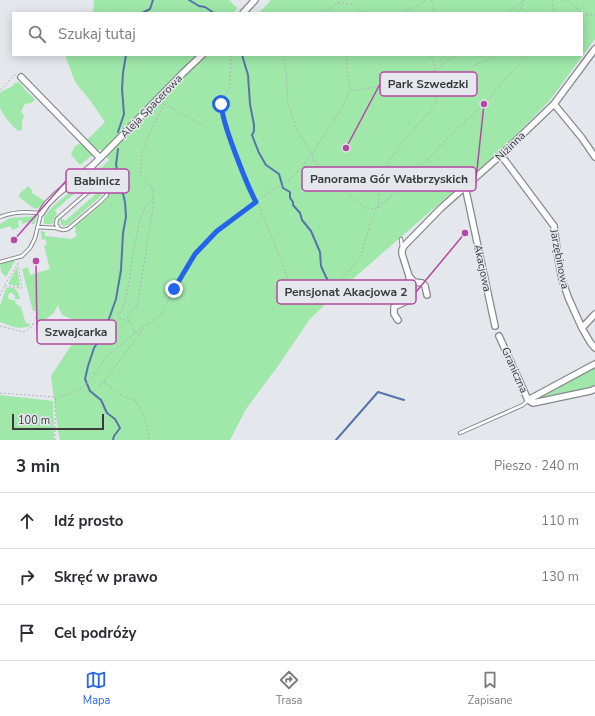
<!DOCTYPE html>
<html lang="pl">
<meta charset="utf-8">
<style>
body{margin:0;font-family:"Nunito Sans",sans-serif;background:#f7f7f7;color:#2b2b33}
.scale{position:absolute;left:12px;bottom:10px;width:92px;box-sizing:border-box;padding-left:4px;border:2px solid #3a3b3d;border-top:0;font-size:11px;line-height:14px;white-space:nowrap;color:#3a3b3d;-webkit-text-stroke:3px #e4e7ec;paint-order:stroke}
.stop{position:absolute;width:12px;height:12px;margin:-9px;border:3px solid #2563eb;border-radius:50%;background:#fff}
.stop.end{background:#2563eb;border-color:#fff;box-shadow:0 1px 4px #0008}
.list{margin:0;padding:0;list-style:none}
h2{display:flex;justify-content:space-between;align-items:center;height:52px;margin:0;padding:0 16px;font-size:17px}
h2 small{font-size:13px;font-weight:400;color:#7c7c81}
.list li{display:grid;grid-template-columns:26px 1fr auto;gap:12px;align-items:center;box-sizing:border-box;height:56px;padding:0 16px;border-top:1px solid #e1e1e2}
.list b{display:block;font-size:15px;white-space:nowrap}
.list em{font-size:13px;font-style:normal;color:#7c7c81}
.icon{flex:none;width:22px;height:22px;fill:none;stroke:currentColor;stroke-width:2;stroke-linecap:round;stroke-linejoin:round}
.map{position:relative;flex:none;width:595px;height:440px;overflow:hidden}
.search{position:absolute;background:#fff;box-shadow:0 2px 10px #0003;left:12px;right:12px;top:12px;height:44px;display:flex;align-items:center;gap:10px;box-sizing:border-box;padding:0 14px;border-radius:0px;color:#7c7c81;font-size:15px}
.sheet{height:220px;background:#fff}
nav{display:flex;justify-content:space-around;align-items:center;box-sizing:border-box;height:56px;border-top:1px solid #e1e1e2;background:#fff;font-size:11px;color:#7c7c81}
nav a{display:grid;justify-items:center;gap:2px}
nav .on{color:#2563eb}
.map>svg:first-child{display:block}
</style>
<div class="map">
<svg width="595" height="440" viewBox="0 0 595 440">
<rect width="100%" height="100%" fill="#e4e7ec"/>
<path fill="#9fe8aa" d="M94,0H229L237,8L234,13H93Z
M271,0H595V39L550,100L503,148L339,291L310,319L278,366L246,409L230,440H60L58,431L51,376L87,321H76L62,315L58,305L53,314L46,319L37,323L35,318L37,314L36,311H33L30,300L22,269L28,267L30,275L50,269L44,246L47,244L45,239L42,240L41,234V231L45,232V236L72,239L77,235L75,232L76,229L75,226C82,220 108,201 109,194C110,187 104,185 101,181C100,179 99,173 97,170L100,167L101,168L109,160L100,149L80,165L71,155L74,147L90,137L105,122L89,99L75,82L65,55H582V13H259Z
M19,82L27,92L33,97L35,100L31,103L25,104L21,111L24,116L22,121V130L18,131L11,124L3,114L0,108V93L2,91L11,87L15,83Z
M92,172L95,179L92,184L89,181L55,210L57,214C54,217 55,221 52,224H44V217L53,206L85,180V181L91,176L90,174Z
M28,186L32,190V193L43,200L44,202L40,207L35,209L19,197V194Z
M98,187L103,190V193L101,196L68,225L64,226L61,225L60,220L61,218L65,221L98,192L95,188Z
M36,216L37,217L34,224H32L31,221L22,224L21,220L18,221L19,227L12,230L10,226L0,229V224L10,218Z
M13,260L15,261L6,277L1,272L0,264Z
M17,267L20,287L8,284Z
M6,288C16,286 17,290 20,298C18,300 16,299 14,298L15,296L12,293H9L8,297L9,299L16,301L15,303L21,307L26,324L29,323L30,326C17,330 12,326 0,322V306Z
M595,367V385L585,389L564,394L535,399L546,395Z
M0,395L53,401L54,440H0Z"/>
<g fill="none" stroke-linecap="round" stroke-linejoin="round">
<path stroke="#5774aa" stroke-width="2" d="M189,0L199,6L205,7L214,13
M142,13L150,9L153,0
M242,55L248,75L250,104L254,125V131L252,135L259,153L266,165L279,174L283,188L290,192V198L293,202V205L300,213L302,220L311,231L320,252L321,266L326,277L329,282L336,285
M118,132L124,114L122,89L123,73L126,55
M113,440L114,436L120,428L115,419L107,413L101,400L90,391L85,379L88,366L94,348L105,330L116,299L121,270L123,233L126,217L125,202L116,165L118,149
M336,440L378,392L404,400"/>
<defs>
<path id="service" d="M92,167C97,172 98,178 99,185
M0,217C14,211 26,212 41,213L35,238L30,248L22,256L0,262
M38,227L56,228L63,230L68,229L99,203L107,195C106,189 103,184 96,185L57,219L56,224L59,229
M401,239L402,248
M460,433L523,405L528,400"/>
<path id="minor" d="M243,13L255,0
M21,77L100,158
M554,104L582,138L595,157
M501,155L554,226L558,258L562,279L568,297L582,328L590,342L595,348
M465,186L495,326
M41,213L47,204L57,194L92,166L109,149L183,73L202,55
M409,276L414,282L422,283L425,286L427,295
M398,320L394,314V307L411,299L409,276L402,254V250L404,246L441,208L501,155L554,104L595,49
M582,328L595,314
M499,336L528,400L595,364
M528,400L533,403L590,391L595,389"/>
</defs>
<use href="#service" stroke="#86888c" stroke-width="4.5"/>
<use href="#minor" stroke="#86888c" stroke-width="8"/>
<path stroke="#b0b2b6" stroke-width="1" stroke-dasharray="2 2" stroke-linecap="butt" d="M431,0L433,5V13
M552,0L554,13
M567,0L579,10L581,13
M338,3L353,4L360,11L361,13
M321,13L343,0
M402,13L427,0
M508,13L524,0
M519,13L524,0
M582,15H595
M231,55L230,85L221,104L222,114L230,140L244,175L264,218L289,281L298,296L303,301H313L343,291V278L361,256L371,220L378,207L381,178
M282,55L286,70L288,104L296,127L312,154L314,161L323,171L343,186L348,193L355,200L366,208L374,209L378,207L395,193L452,134L484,104L527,55
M348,55C344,67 349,78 350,90
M0,90L16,74
M437,95L453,85L474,66L496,55
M164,104L206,127
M343,186L348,184L371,182L381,178L387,164L405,139L432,109L436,102V95L434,89L436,70L456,55
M5,286L20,288H22L18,265
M0,296L5,284L19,262
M129,321L119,318L118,315L123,309L130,277L132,257L139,224L145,207L153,197
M0,326L23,332L29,329L33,325V322
M135,333L127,316L136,306L138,301L153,208V189L140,174C141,166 141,157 144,148C149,133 157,118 164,104
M104,382L124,397L136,401C143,413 148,426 149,440
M99,386L103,383L125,353L135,340L143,328
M0,393L55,397
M55,440V402L56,398L77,391L89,382L107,356L144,326L161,315L174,289L195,254L217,231L256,202L272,190L284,185L297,172L312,154L344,104L350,90H359L397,83L421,73L436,70L431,55"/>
<use href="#service" stroke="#fff" stroke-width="2.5"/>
<use href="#minor" stroke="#fff" stroke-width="5.5"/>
</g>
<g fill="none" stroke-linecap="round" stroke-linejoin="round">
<path stroke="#2563eb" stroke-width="5" d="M174,289L195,254L217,231L256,202C248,187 242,171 236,155C230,139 223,122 221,104"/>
</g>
<g text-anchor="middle" stroke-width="3" stroke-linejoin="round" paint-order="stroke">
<g font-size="11" fill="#3a3b3d" stroke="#e4e7ec">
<text transform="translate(151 106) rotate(-46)" y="4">Aleja Spacerowa</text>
<text transform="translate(510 146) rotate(-44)" y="4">Nizinna</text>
<text transform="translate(560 259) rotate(79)" y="4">Jarzębinowa</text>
<text transform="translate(483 268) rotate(78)" y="4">Akacjowa</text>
<text transform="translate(515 370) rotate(66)" y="4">Graniczna</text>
</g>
</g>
<path fill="none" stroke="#b647a3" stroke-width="1.5" d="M346 148L380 84M484 104L476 179M14 240L66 181M465 233L416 292M36 261L37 332"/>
<g fill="#b647a3" stroke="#e4e7ec" stroke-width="1.5">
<circle cx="346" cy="148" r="4"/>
<circle cx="484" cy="104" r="4"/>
<circle cx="14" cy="240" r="4"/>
<circle cx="465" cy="233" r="4"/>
<circle cx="36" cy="261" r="4"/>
</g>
<g fill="#e4e7ec" stroke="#b647a3" stroke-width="1.5">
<rect x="380" y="72" width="97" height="24" rx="4"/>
<rect x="302" y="167" width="174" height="24" rx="4"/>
<rect x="66" y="169" width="63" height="24" rx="4"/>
<rect x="277" y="280" width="139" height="24" rx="4"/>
<rect x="37" y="320" width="79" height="24" rx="4"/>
</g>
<g font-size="12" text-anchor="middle" font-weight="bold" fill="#3a3b3d">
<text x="428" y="88">Park Szwedzki</text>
<text x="389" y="183">Panorama Gór Wałbrzyskich</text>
<text x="97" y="185">Babinicz</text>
<text x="346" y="296">Pensjonat Akacjowa 2</text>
<text x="76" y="336">Szwajcarka</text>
</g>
</svg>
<div class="scale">100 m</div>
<div class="stop" style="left:221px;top:104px"></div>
<div class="stop end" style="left:174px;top:289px"></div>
<div class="search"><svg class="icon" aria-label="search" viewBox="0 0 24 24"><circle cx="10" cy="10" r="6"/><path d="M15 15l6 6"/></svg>Szukaj tutaj</div>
</div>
<section class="sheet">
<h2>3 min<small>Pieszo · 240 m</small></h2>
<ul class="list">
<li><svg class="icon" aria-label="ahead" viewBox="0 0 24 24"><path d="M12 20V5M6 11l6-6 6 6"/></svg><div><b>Idź prosto</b></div><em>110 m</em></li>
<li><svg class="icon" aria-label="right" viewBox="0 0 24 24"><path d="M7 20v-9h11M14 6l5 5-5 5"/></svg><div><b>Skręć w prawo</b></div><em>130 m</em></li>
<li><svg class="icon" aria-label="arrive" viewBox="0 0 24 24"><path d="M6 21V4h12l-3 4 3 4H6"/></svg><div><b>Cel podróży</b></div></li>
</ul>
</section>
<nav>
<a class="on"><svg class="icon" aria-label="map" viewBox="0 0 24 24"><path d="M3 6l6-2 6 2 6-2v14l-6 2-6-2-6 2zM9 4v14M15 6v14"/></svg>Mapa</a>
<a><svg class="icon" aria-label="directions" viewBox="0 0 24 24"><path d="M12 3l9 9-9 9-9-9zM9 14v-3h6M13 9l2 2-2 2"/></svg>Trasa</a>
<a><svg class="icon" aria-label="saved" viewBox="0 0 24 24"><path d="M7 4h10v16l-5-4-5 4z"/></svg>Zapisane</a>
</nav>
